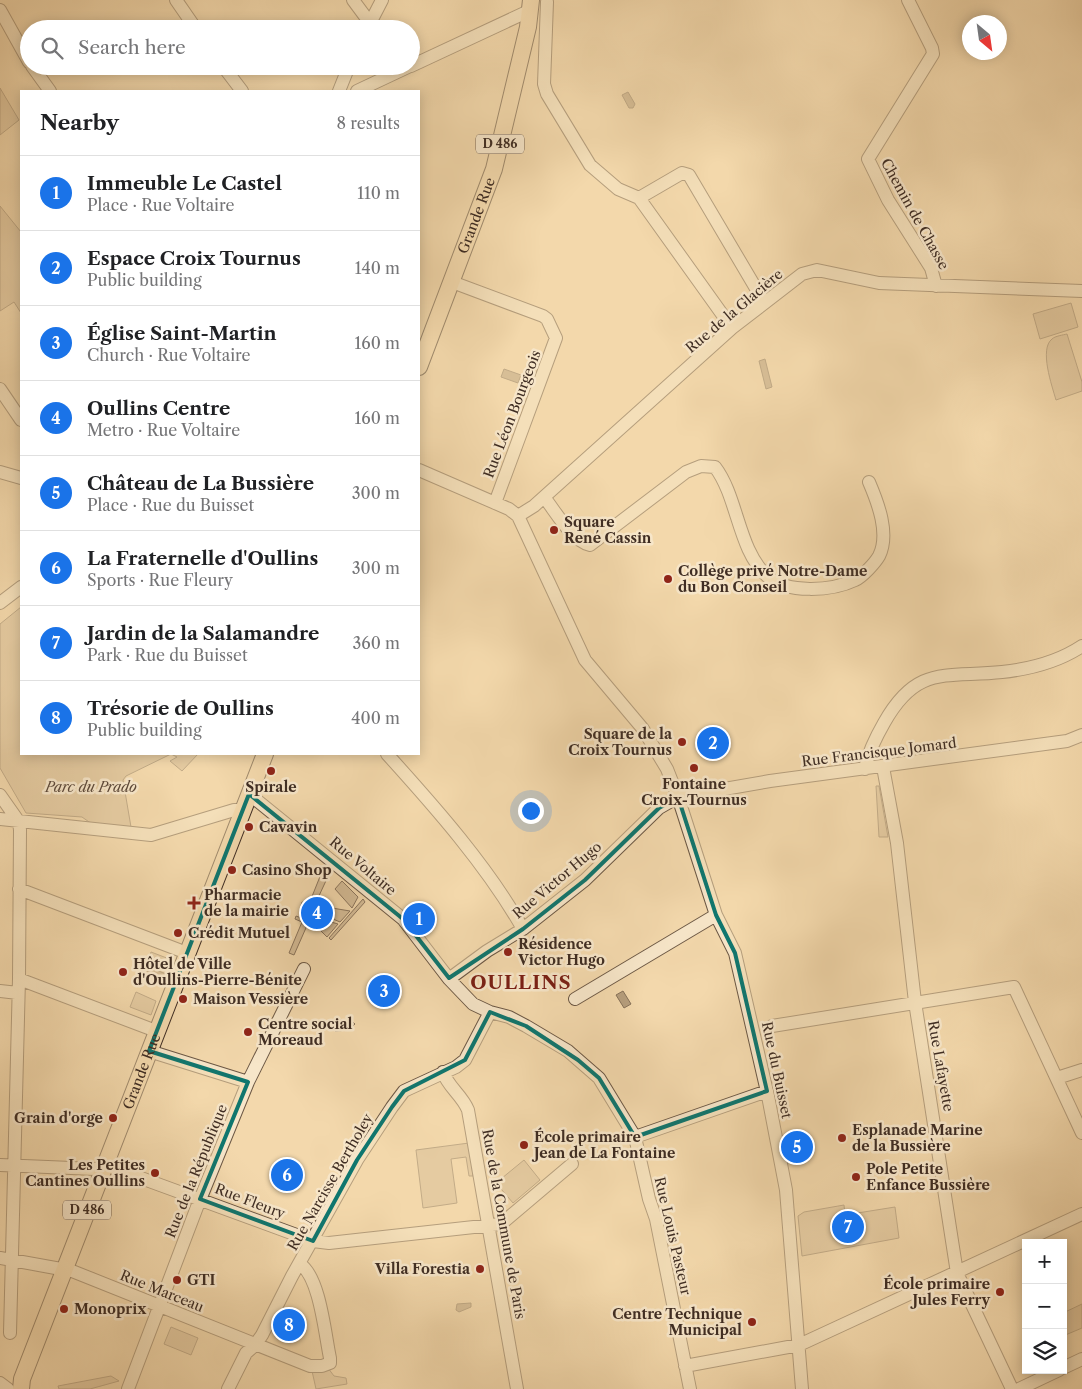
<!DOCTYPE html>
<meta charset="utf-8">
<style>
body{margin:0;font-family:"Libre Caslon Text",serif;background:#f6f6f6;color:#202124}
.controls{position:absolute;right:15px;bottom:15px;display:grid;overflow:hidden;border-radius:0px;box-shadow:0 2px 12px #0003}
.controls button{width:45px;height:45px;display:grid;place-items:center;padding:0;border:0;border-bottom:1px solid #e0e0e0;background:#fff;color:#202124;font:25px sans-serif}
.compass{position:absolute;left:962px;top:15px;width:45px;height:45px;border-radius:50%;background:#fff;box-shadow:0 2px 12px #0003;rotate:151deg}
.you{position:absolute;left:530px;top:810px;width:18px;height:18px;margin:-12px;border:4px solid #fff;border-radius:50%;background:#1a73e8;box-shadow:0 0 0 8px #1a73e833}
.badge{display:grid;place-items:center;width:32px;height:32px;border-radius:50%;background:#1a73e8;color:#fff;font-size:16px;font-weight:700}
.pin{position:absolute;translate:-50% -50%;border:2px solid #fff;box-shadow:0 1px 5px #0006}
.list{margin:0;padding:0;list-style:none}
h2{display:flex;justify-content:space-between;align-items:center;height:65px;margin:0;padding:0 20px;font-size:21px}
h2 small{font-size:16px;font-weight:400;color:#757577}
.list li{display:grid;grid-template-columns:32px 1fr auto;gap:15px;align-items:center;box-sizing:border-box;height:75px;padding:0 20px;border-top:1px solid #e0e0e0}
.list b{display:block;font-size:19px;white-space:nowrap}
.list p{margin:0;font-size:16px;white-space:nowrap;color:#757577}
.list em{font-size:16px;font-style:normal;color:#757577}
.icon{flex:none;width:28px;height:28px;fill:none;stroke:currentColor;stroke-width:2;stroke-linecap:round;stroke-linejoin:round}
.map{position:relative;flex:none;width:1082px;height:1389px;overflow:hidden}
.search{position:absolute;background:#fff;box-shadow:0 2px 12px #0003;left:20px;top:20px;width:400px;height:55px;display:flex;align-items:center;gap:12px;box-sizing:border-box;padding:0 18px;border-radius:28px;color:#757577;font-size:19px}
.panel{position:absolute;background:#fff;box-shadow:0 2px 12px #0003;left:20px;top:90px;width:400px;height:665px;border-radius:0px}
.map>svg:first-child{display:block}
</style>
<div class="map">
<svg width="1082" height="1389" viewBox="0 0 1082 1389">
<rect width="100%" height="100%" fill="#f3d8ac"/>
<filter id="stains"><feTurbulence type="fractalNoise" baseFrequency=".004" numOctaves="4"/><feColorMatrix values="0 0 0 0 .2 0 0 0 0 .09 0 0 0 0 .02 0 0 0 .5 -.17"/></filter>
<radialGradient id="worn" r=".72"><stop offset=".6" stop-color="#630" stop-opacity="0"/><stop offset="1" stop-color="#630" stop-opacity=".3"/></radialGradient>
<path fill="#d4bb95" stroke="#8a745c" d="M0,88L19,120L0,135Z
M0,206L21,232V313L14,302L0,311Z
M1071,303L1078,327L1040,339L1033,314Z
M1067,334L1082,382V391L1056,400C1052,386 1039,349 1052,339C1055,336 1063,335 1067,334Z
M21,607V754H198L182,771L170,761L177,757L171,754L126,776L123,780L131,827L92,824L82,817L26,813L0,768V624Z
M876,786H879L888,837H879Z
M323,869L330,872L312,911L301,906L302,902L309,904Z
M342,881L358,897L352,908L335,889Z
M363,899L365,902L331,940L329,938Z
M326,907L350,911L340,922L326,916Z
M296,916L309,921L294,955L289,953L302,922L295,919Z
M324,920L338,924L327,937L320,930Z
M151,952L172,960L166,974L146,967Z
M136,992L156,1001L151,1015L130,1007Z
M340,1020L352,1021L355,1024L349,1030L335,1031Z
M469,1143L473,1176H469L466,1157L451,1159L457,1203L423,1208L416,1150Z
M524,1160L540,1180L513,1203L496,1183Z
M844,1205L845,1215L895,1207L899,1238L802,1256L798,1216L804,1212Z
M1082,1304V1328L1063,1336V1313Z
M171,1327L198,1338L191,1355L164,1344Z
M328,1368L334,1376L346,1378L347,1384L316,1389L312,1371Z
M111,1376L119,1381L90,1389H59L58,1386Z"/>
<path fill="#b69e7d" stroke="#867159" d="M628,92L635,104L633,108H629L622,95Z
M765,359L772,387L766,389L759,361Z
M504,369L521,375L518,383L501,377Z
M145,966L166,974L165,978L144,970Z
M623,991L631,1004L624,1008L616,995Z
M471,1303V1307L459,1312L456,1310L457,1304Z"/>
<g fill="none" stroke-linecap="round" stroke-linejoin="round">
<defs>
<path id="minor" d="M176,0L196,29
M353,0L370,23
M908,0L932,48L933,54L868,159L888,200L931,268L936,286
M547,2L544,84L547,94L590,165L618,189L639,198L732,328
M0,10L29,62
M367,29L382,0
M32,66L50,91
M223,66L242,91
M411,66L531,10
M339,91L349,66
M357,91L410,66
M639,198L682,173L689,175L764,302
M452,282L543,316L547,319L556,338L495,503
M0,389L21,420
M419,470L509,509L518,516L585,660L643,729L667,769L678,797L716,915L735,953L768,1096L786,1190L802,1389
M0,472L21,478
M544,497C556,512 571,540 590,545L686,472L701,466L715,467C738,497 738,550 767,576C787,594 832,591 855,580C862,577 875,563 879,556C890,534 878,503 869,482
M518,516L534,506L732,328L802,274L817,270L879,283L1082,291
M0,603L21,587
M387,754C435,807 488,867 523,929
M883,767L897,843L915,1002L957,1273L1012,1389
M865,769C868,752 876,737 884,723C917,664 946,678 1002,672C1030,669 1058,662 1082,646
M249,794L403,919L449,979L473,1004L490,1012L509,1017L526,1026L568,1051L599,1078L635,1137L649,1199L656,1219L690,1389
M0,795L19,822L20,830L19,979L10,1333
M0,819L151,835L234,810H243
M19,889L187,953
M19,979L156,1031
M449,979L487,951L523,929L585,880L659,808L678,797L770,781L1067,741L1082,735
M0,991L18,993
M575,999L716,915
M772,1026L1014,987L1082,1133
M149,1051L248,1082
M443,1072C448,1087 462,1095 468,1110L517,1389
M1057,1078L1082,1070
M635,1137L767,1091
M0,1165L95,1169L111,1167L313,1241L329,1243L501,1224L572,1164
M0,1258L72,1271L310,1366H322L330,1363V1358C325,1335 320,1277 300,1264
M685,1366L799,1345L1082,1214
M1063,1368L1082,1359
M0,1383L8,1389
M128,1389L197,1207L248,1082L304,969
M228,1389L246,1353L255,1345L262,1335L292,1276L357,1160L392,1107L404,1091L456,1067L465,1060L490,1012
M1019,1389L1059,1370"/>
<g id="major">
<path id="s1" d="M419,367L494,169L528,27L531,0"/>
<path id="s2" d="M21,1389L22,1379L265,754"/>
</g>
</defs>
<use href="#minor" stroke="#6c5845" stroke-width="14"/>
<use href="#major" stroke="#3f2d23" stroke-width="18"/>
<use href="#minor" stroke="#f7e6c9" stroke-width="12"/>
<use href="#major" stroke="#f3d8ac" stroke-width="16"/>
</g>
<path d="M0 0H1082V1389H0ZM249,794L403,919L449,978L523,929L585,880L659,808L678,797L716,915L735,953L767,1091L635,1137L599,1078L578,1060L526,1026L490,1012L465,1060L404,1091L392,1107L357,1160L313,1241L200,1199L248,1082L149,1051Z" fill="#f3d8ac" fill-opacity=".55" fill-rule="evenodd"/>
<path fill="none" stroke="#0f766e" stroke-width="4" stroke-linejoin="round" d="M249,794L403,919L449,978L523,929L585,880L659,808L678,797L716,915L735,953L767,1091L635,1137L599,1078L578,1060L526,1026L490,1012L465,1060L404,1091L392,1107L357,1160L313,1241L200,1199L248,1082L149,1051Z"/>
<g fill="#8f2418" stroke="#f7e6c9" stroke-width="2">
<circle cx="554" cy="530" r="5"/>
<circle cx="668" cy="579" r="5"/>
<circle cx="682" cy="742" r="5"/>
<circle cx="694" cy="768" r="5"/>
<circle cx="271" cy="771" r="5"/>
<circle cx="249" cy="827" r="5"/>
<circle cx="232" cy="870" r="5"/>
<path d="M191.5 895.5h5v5h5v5h-5v5h-5v-5h-5v-5h5z"/>
<circle cx="178" cy="933" r="5"/>
<circle cx="508" cy="952" r="5"/>
<circle cx="123" cy="972" r="5"/>
<circle cx="183" cy="999" r="5"/>
<circle cx="248" cy="1032" r="5"/>
<circle cx="113" cy="1118" r="5"/>
<circle cx="842" cy="1138" r="5"/>
<circle cx="524" cy="1145" r="5"/>
<circle cx="155" cy="1173" r="5"/>
<circle cx="856" cy="1177" r="5"/>
<circle cx="480" cy="1269" r="5"/>
<circle cx="177" cy="1280" r="5"/>
<circle cx="1000" cy="1292" r="5"/>
<circle cx="64" cy="1309" r="5"/>
<circle cx="752" cy="1322" r="5"/>
</g>
<g text-anchor="middle" stroke-width="5" stroke-linejoin="round" paint-order="stroke">
<g fill="#f7e6c9" stroke="#766455" stroke-width="1">
<rect x="476" y="134.5" width="48" height="19" rx="4"/>
<rect x="63" y="1200.5" width="48" height="19" rx="4"/>
</g>
<g font-size="12" font-weight="bold" fill="#3f2d23">
<text x="500" y="148">D 486</text>
<text x="87" y="1214">D 486</text>
</g>
<g font-size="14" fill="#3f2d23" stroke="#f7e6c9">
<text transform="translate(915 214) rotate(61)" y="5">Chemin de Chasse</text>
<text dy="5" stroke="none"><textPath href="#s1" startOffset="162">Grande Rue</textPath></text>
<text transform="translate(734 311) rotate(-40)" y="5">Rue de la Glacière</text>
<text transform="translate(512 414) rotate(-69)" y="5">Rue Léon Bourgeois</text>
<text transform="translate(879 752) rotate(-7)" y="5">Rue Francisque Jomard</text>
<text transform="translate(363 866) rotate(40)" y="5">Rue Voltaire</text>
<text transform="translate(557 880) rotate(-40)" y="5">Rue Victor Hugo</text>
<text transform="translate(941 1066) rotate(80)" y="5">Rue Lafayette</text>
<text transform="translate(777 1070) rotate(78)" y="5">Rue du Buisset</text>
<text dy="5" stroke="none"><textPath href="#s2" startOffset="340">Grande Rue</textPath></text>
<text transform="translate(196 1171) rotate(-68)" y="5">Rue de la République</text>
<text transform="translate(330 1182) rotate(-60)" y="5">Rue Narcisse Bertholey</text>
<text transform="translate(250 1201) rotate(21)" y="5">Rue Fleury</text>
<text transform="translate(504 1224) rotate(80)" y="5">Rue de la Commune de Paris</text>
<text transform="translate(673 1236) rotate(77)" y="5">Rue Louis Pasteur</text>
<text transform="translate(162 1291) rotate(22)" y="5">Rue Marceau</text>
</g>
<g font-size="14" font-weight="bold" fill="#3f2d23" stroke="#f7e6c9" text-anchor="start">
<text x="564" y="527">Square<tspan x="564" dy="16">René Cassin</tspan></text>
<text x="678" y="576">Collège privé Notre-Dame<tspan x="678" dy="16">du Bon Conseil</tspan></text>
<text x="672" y="739" text-anchor="end">Square de la<tspan x="672" dy="16">Croix Tournus</tspan></text>
<text x="694" y="789" text-anchor="middle">Fontaine<tspan x="694" dy="16">Croix-Tournus</tspan></text>
<text x="271" y="792" text-anchor="middle">Spirale</text>
<text x="259" y="832">Cavavin</text>
<text x="242" y="875">Casino Shop</text>
<text x="204" y="900">Pharmacie<tspan x="204" dy="16">de la mairie</tspan></text>
<text x="188" y="938">Crédit Mutuel</text>
<text x="518" y="949">Résidence<tspan x="518" dy="16">Victor Hugo</tspan></text>
<text x="133" y="969">Hôtel de Ville<tspan x="133" dy="16">d'Oullins-Pierre-Bénite</tspan></text>
<text x="193" y="1004">Maison Vessière</text>
<text x="258" y="1029">Centre social<tspan x="258" dy="16">Moreaud</tspan></text>
<text x="103" y="1123" text-anchor="end">Grain d'orge</text>
<text x="852" y="1135">Esplanade Marine<tspan x="852" dy="16">de la Bussière</tspan></text>
<text x="534" y="1142">École primaire<tspan x="534" dy="16">Jean de La Fontaine</tspan></text>
<text x="145" y="1170" text-anchor="end">Les Petites<tspan x="145" dy="16">Cantines Oullins</tspan></text>
<text x="866" y="1174">Pole Petite<tspan x="866" dy="16">Enfance Bussière</tspan></text>
<text x="470" y="1274" text-anchor="end">Villa Forestia</text>
<text x="187" y="1285">GTI</text>
<text x="990" y="1289" text-anchor="end">École primaire<tspan x="990" dy="16">Jules Ferry</tspan></text>
<text x="74" y="1314">Monoprix</text>
<text x="742" y="1319" text-anchor="end">Centre Technique<tspan x="742" dy="16">Municipal</tspan></text>
</g>
<g font-size="14" font-style="italic" fill="#5d493a" stroke="#f7e6c9">
<text x="91" y="792">Parc du Prado</text>
</g>
<g font-size="19" font-weight="bold" letter-spacing="1" fill="#7a1f14" stroke="#f7e6c9">
<text x="521" y="989">OULLINS</text>
</g>
</g>
<rect width="100%" height="100%" filter="url(#stains)"/>
<rect width="100%" height="100%" fill="url(#worn)"/>
</svg>
<div class="controls">
<button>+</button>
<button>−</button>
<button><svg class="icon" aria-label="layers" viewBox="0 0 24 24"><path d="M12 4l9 5-9 5-9-5zM3 14l9 5 9-5"/></svg></button>
</div>
<svg class="compass" viewBox="-18 -18 36 36"><path d="M0-13l5 13h-10z" fill="#e53935"/><path d="M0 13l5-13h-10z" fill="#757577"/></svg>
<div class="you"></div>
<div class="pin badge" style="left:419px;top:919px">1</div>
<div class="pin badge" style="left:713px;top:743px">2</div>
<div class="pin badge" style="left:384px;top:991px">3</div>
<div class="pin badge" style="left:317px;top:913px">4</div>
<div class="pin badge" style="left:797px;top:1147px">5</div>
<div class="pin badge" style="left:287px;top:1175px">6</div>
<div class="pin badge" style="left:848px;top:1227px">7</div>
<div class="pin badge" style="left:289px;top:1325px">8</div>
<div class="search"><svg class="icon" aria-label="search" viewBox="0 0 24 24"><circle cx="10" cy="10" r="6"/><path d="M15 15l6 6"/></svg>Search here</div>
<section class="panel">
<h2>Nearby<small>8 results</small></h2>
<ul class="list">
<li><span class="badge">1</span><div><b>Immeuble Le Castel</b><p>Place · Rue Voltaire</p></div><em>110 m</em></li>
<li><span class="badge">2</span><div><b>Espace Croix Tournus</b><p>Public building</p></div><em>140 m</em></li>
<li><span class="badge">3</span><div><b>Église Saint-Martin</b><p>Church · Rue Voltaire</p></div><em>160 m</em></li>
<li><span class="badge">4</span><div><b>Oullins Centre</b><p>Metro · Rue Voltaire</p></div><em>160 m</em></li>
<li><span class="badge">5</span><div><b>Château de La Bussière</b><p>Place · Rue du Buisset</p></div><em>300 m</em></li>
<li><span class="badge">6</span><div><b>La Fraternelle d'Oullins</b><p>Sports · Rue Fleury</p></div><em>300 m</em></li>
<li><span class="badge">7</span><div><b>Jardin de la Salamandre</b><p>Park · Rue du Buisset</p></div><em>360 m</em></li>
<li><span class="badge">8</span><div><b>Trésorie de Oullins</b><p>Public building</p></div><em>400 m</em></li>
</ul>
</section>
</div>
